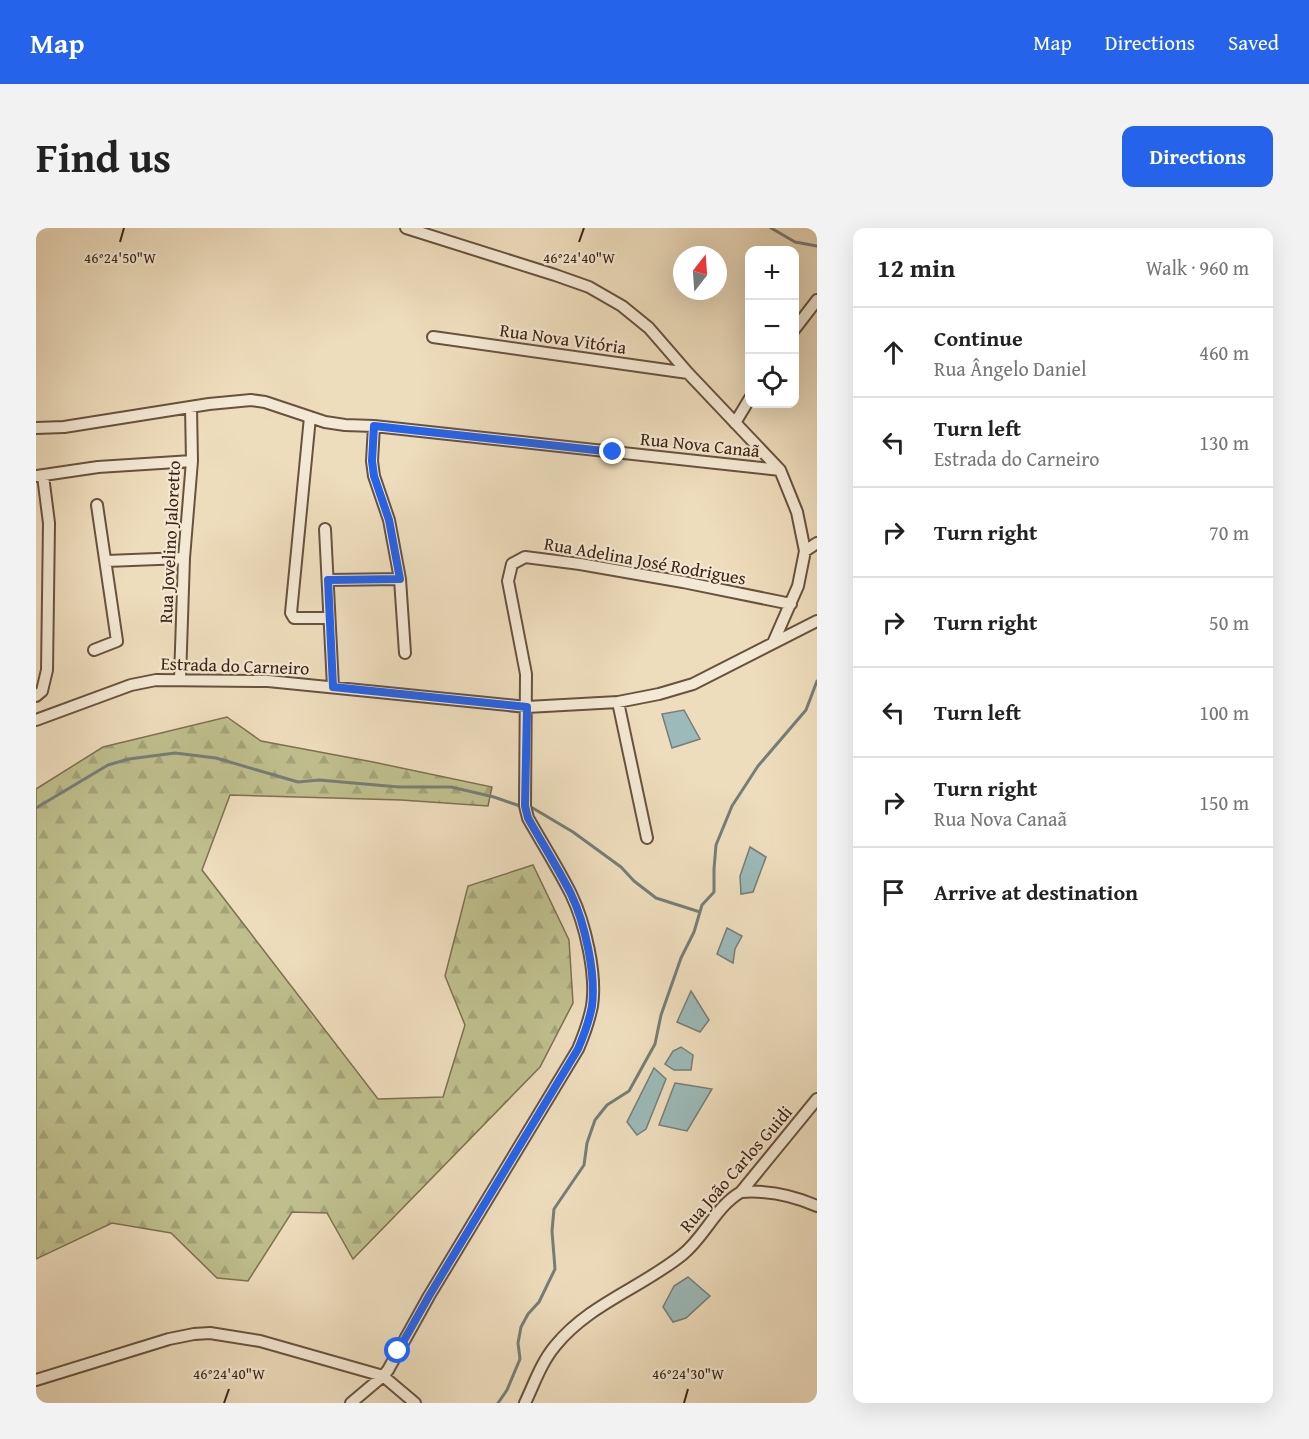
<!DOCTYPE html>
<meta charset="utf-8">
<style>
body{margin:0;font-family:"Gentium Book Plus",serif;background:#f2f2f2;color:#222}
.controls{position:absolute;right:18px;top:18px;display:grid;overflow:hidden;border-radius:12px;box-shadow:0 6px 24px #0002}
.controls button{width:54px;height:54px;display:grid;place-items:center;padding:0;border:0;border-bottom:2px solid #e0e0e0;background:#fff;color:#222;font:30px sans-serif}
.compass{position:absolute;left:637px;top:18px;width:54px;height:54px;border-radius:50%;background:#fff;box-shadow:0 6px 24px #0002;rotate:17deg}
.stop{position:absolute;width:18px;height:18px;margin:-14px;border:4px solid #2563eb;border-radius:50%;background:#fff}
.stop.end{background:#2563eb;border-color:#fff;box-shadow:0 2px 6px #0008}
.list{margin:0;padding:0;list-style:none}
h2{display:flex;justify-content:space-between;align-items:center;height:78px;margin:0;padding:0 24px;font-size:26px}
h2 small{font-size:20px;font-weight:400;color:#767676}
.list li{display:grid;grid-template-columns:39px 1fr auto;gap:18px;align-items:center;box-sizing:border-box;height:90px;padding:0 24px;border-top:2px solid #e0e0e0}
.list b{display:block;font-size:22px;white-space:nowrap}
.list p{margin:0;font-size:20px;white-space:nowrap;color:#767676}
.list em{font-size:20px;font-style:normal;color:#767676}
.icon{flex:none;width:33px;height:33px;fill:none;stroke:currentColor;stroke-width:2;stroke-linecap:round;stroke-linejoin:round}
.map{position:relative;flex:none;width:781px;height:1175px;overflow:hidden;border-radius:12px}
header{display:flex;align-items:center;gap:36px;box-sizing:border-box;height:84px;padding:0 30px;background:#2563eb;color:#fff}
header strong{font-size:28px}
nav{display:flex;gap:33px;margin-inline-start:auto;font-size:21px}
.intro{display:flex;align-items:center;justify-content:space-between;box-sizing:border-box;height:144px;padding:0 36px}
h1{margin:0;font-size:42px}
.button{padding:15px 27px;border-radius:12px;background:#2563eb;color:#fff;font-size:21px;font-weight:700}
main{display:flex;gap:36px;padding:0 36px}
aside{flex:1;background:#fff;border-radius:12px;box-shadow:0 6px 24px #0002}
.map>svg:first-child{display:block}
</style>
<header>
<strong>Map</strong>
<nav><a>Map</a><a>Directions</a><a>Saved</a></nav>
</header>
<div class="intro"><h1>Find us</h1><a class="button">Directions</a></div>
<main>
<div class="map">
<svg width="781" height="1175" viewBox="0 0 781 1175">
<defs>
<pattern id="forest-firs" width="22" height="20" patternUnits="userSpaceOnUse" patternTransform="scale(1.5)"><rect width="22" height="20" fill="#bfbf8d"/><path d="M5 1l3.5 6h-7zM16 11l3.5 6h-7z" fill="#a5a479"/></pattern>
</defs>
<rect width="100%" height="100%" fill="#eeddbd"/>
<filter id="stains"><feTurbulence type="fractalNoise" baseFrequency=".00333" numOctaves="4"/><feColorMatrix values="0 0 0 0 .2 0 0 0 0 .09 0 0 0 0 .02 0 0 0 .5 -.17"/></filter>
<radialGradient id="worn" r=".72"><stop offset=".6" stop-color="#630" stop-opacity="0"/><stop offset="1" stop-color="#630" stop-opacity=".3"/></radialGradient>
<path fill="url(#forest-firs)" stroke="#7e7150" stroke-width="1.5" d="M191,489L225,513L337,534L456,559L452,578L365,572L194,567L166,642L342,871L407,869L429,797L409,748L432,658L497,637L533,712L537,775L504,839L317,1031L291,985L256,984L212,1053L181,1050L135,1005L76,995L0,1031V561L67,519Z"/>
<path fill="#9cbab9" stroke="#767e77" stroke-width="1.5" d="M648,482L664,511L636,520L626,486Z
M714,619L730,629L717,664L705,666L704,648Z
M691,700L706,708L699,721L697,735L681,726Z
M655,763L673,792L664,804L641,794Z
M645,819L657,827L655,842H638L629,836L637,823Z
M618,840L630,851L610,901L601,907L591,894Z
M639,855L676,861L651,903L623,897Z
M652,1049L674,1068L650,1090L637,1094L627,1079L638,1058Z"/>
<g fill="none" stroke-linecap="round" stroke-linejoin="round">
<path stroke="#767e77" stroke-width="3" d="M735,0L759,14L781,18
M495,579L537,604L585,639L598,653L620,670L664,684
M0,580L72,537L93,531L139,525L180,530L262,554L283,552L363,559H415L458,569L484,578
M462,1175L471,1162L484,1131L482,1115L485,1099L492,1086L503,1074L519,1041L516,1003L518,981L548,937L551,915L559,892L571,877L593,863L619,816L625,787L645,730L658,704L666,677L678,664V641L680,617L696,578L722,538L770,482L781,453"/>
<defs>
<path id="minor" d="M370,0L519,47L553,59L586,78L613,100L652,145L744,242L761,284L769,323L762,358L737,415
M758,102L781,72
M397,109L652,145
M274,189L255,385L258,390H293
M699,195L714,170
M338,198L336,233L338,248L353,292L364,351L369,425
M0,200L28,199L173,176L215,172L229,174L289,194L309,197L338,198L744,242
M1,248L62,239L156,233
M289,301L297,459
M769,323L781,315
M70,333L148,330
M292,352L364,351
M58,422L81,413L61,277
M144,451L148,330L156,233L155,179
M0,468L6,463L11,442L13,295L7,248
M582,474L611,610
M0,492L95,457L120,452L232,453L491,479L582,474L623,466L657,456L781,393
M705,964C733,962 756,967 781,978
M0,1152L133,1111L158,1106L174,1105L224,1113L347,1148L379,1175
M315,1175L347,1148L352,1142L393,1068L542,821C548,807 553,793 556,778C561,746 549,695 535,666C522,640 506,615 492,590L489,578L490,446L472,353L476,336L489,329L544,336L647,354L755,376
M489,1175C498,1156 505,1135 519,1118C553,1076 605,1060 646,1027C669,1009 679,979 705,964L781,871"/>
</defs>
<use href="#minor" stroke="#68523e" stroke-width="14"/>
<use href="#minor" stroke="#f4e9d4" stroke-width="10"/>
</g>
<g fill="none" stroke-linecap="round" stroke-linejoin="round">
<path stroke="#2563eb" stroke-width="8" d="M362,1123L393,1068L542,821C548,807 553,794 556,778C560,746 549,695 535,666C522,640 506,615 492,590L489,578L491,479L297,459L292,352L364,351L353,292L338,248L336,233L338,198L577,224"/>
</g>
<path fill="none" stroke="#3c2313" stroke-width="2" d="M84,14L88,0M543,14L548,0M188,1175L193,1161M648,1175L652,1161"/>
<g text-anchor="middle" stroke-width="4.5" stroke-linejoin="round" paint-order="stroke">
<g font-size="18" fill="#3c2313" stroke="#f4e9d4">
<text transform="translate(527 111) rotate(8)" y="6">Rua Nova Vitória</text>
<text transform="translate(664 217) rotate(6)" y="6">Rua Nova Canaã</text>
<text transform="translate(134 314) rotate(-87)" y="6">Rua Jovelino Jaloretto</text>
<text transform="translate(609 333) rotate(10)" y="6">Rua Adelina José Rodrigues</text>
<text transform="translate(199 438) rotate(2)" y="6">Estrada do Carneiro</text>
<text transform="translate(700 941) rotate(-49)" y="6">Rua João Carlos Guidi</text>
</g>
</g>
<g font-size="15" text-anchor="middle" fill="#3c2313" stroke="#f4e9d4" stroke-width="4.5" stroke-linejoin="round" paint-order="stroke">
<text x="84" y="35">46°24'50"W</text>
<text x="543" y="35">46°24'40"W</text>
<text x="193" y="1151">46°24'40"W</text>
<text x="652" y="1151">46°24'30"W</text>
</g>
<rect width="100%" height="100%" filter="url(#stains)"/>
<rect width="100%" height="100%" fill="url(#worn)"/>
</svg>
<div class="controls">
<button>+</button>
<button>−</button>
<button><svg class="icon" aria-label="locate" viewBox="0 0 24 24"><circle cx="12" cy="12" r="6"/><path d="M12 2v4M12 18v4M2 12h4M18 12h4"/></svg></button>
</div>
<svg class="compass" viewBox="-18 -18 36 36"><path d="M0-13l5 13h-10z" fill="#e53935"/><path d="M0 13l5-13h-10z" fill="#767676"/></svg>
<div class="stop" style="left:362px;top:1123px"></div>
<div class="stop end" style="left:577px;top:224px"></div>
</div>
<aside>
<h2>12 min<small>Walk · 960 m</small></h2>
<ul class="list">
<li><svg class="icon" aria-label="ahead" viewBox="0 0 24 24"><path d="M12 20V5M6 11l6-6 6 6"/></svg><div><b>Continue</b><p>Rua Ângelo Daniel</p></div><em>460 m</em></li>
<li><svg class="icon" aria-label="left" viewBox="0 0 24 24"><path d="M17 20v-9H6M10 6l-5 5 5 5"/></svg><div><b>Turn left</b><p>Estrada do Carneiro</p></div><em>130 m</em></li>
<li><svg class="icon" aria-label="right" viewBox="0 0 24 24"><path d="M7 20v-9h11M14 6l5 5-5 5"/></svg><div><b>Turn right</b></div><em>70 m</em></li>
<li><svg class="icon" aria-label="right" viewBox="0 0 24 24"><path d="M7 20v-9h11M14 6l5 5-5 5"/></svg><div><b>Turn right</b></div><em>50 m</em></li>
<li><svg class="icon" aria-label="left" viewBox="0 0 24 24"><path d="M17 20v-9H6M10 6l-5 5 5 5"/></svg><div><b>Turn left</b></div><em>100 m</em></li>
<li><svg class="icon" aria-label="right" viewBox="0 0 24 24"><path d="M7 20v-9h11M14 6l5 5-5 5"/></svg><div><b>Turn right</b><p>Rua Nova Canaã</p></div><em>150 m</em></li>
<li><svg class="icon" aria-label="arrive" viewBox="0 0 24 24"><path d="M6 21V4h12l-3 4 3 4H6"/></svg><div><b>Arrive at destination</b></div></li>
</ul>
</aside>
</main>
